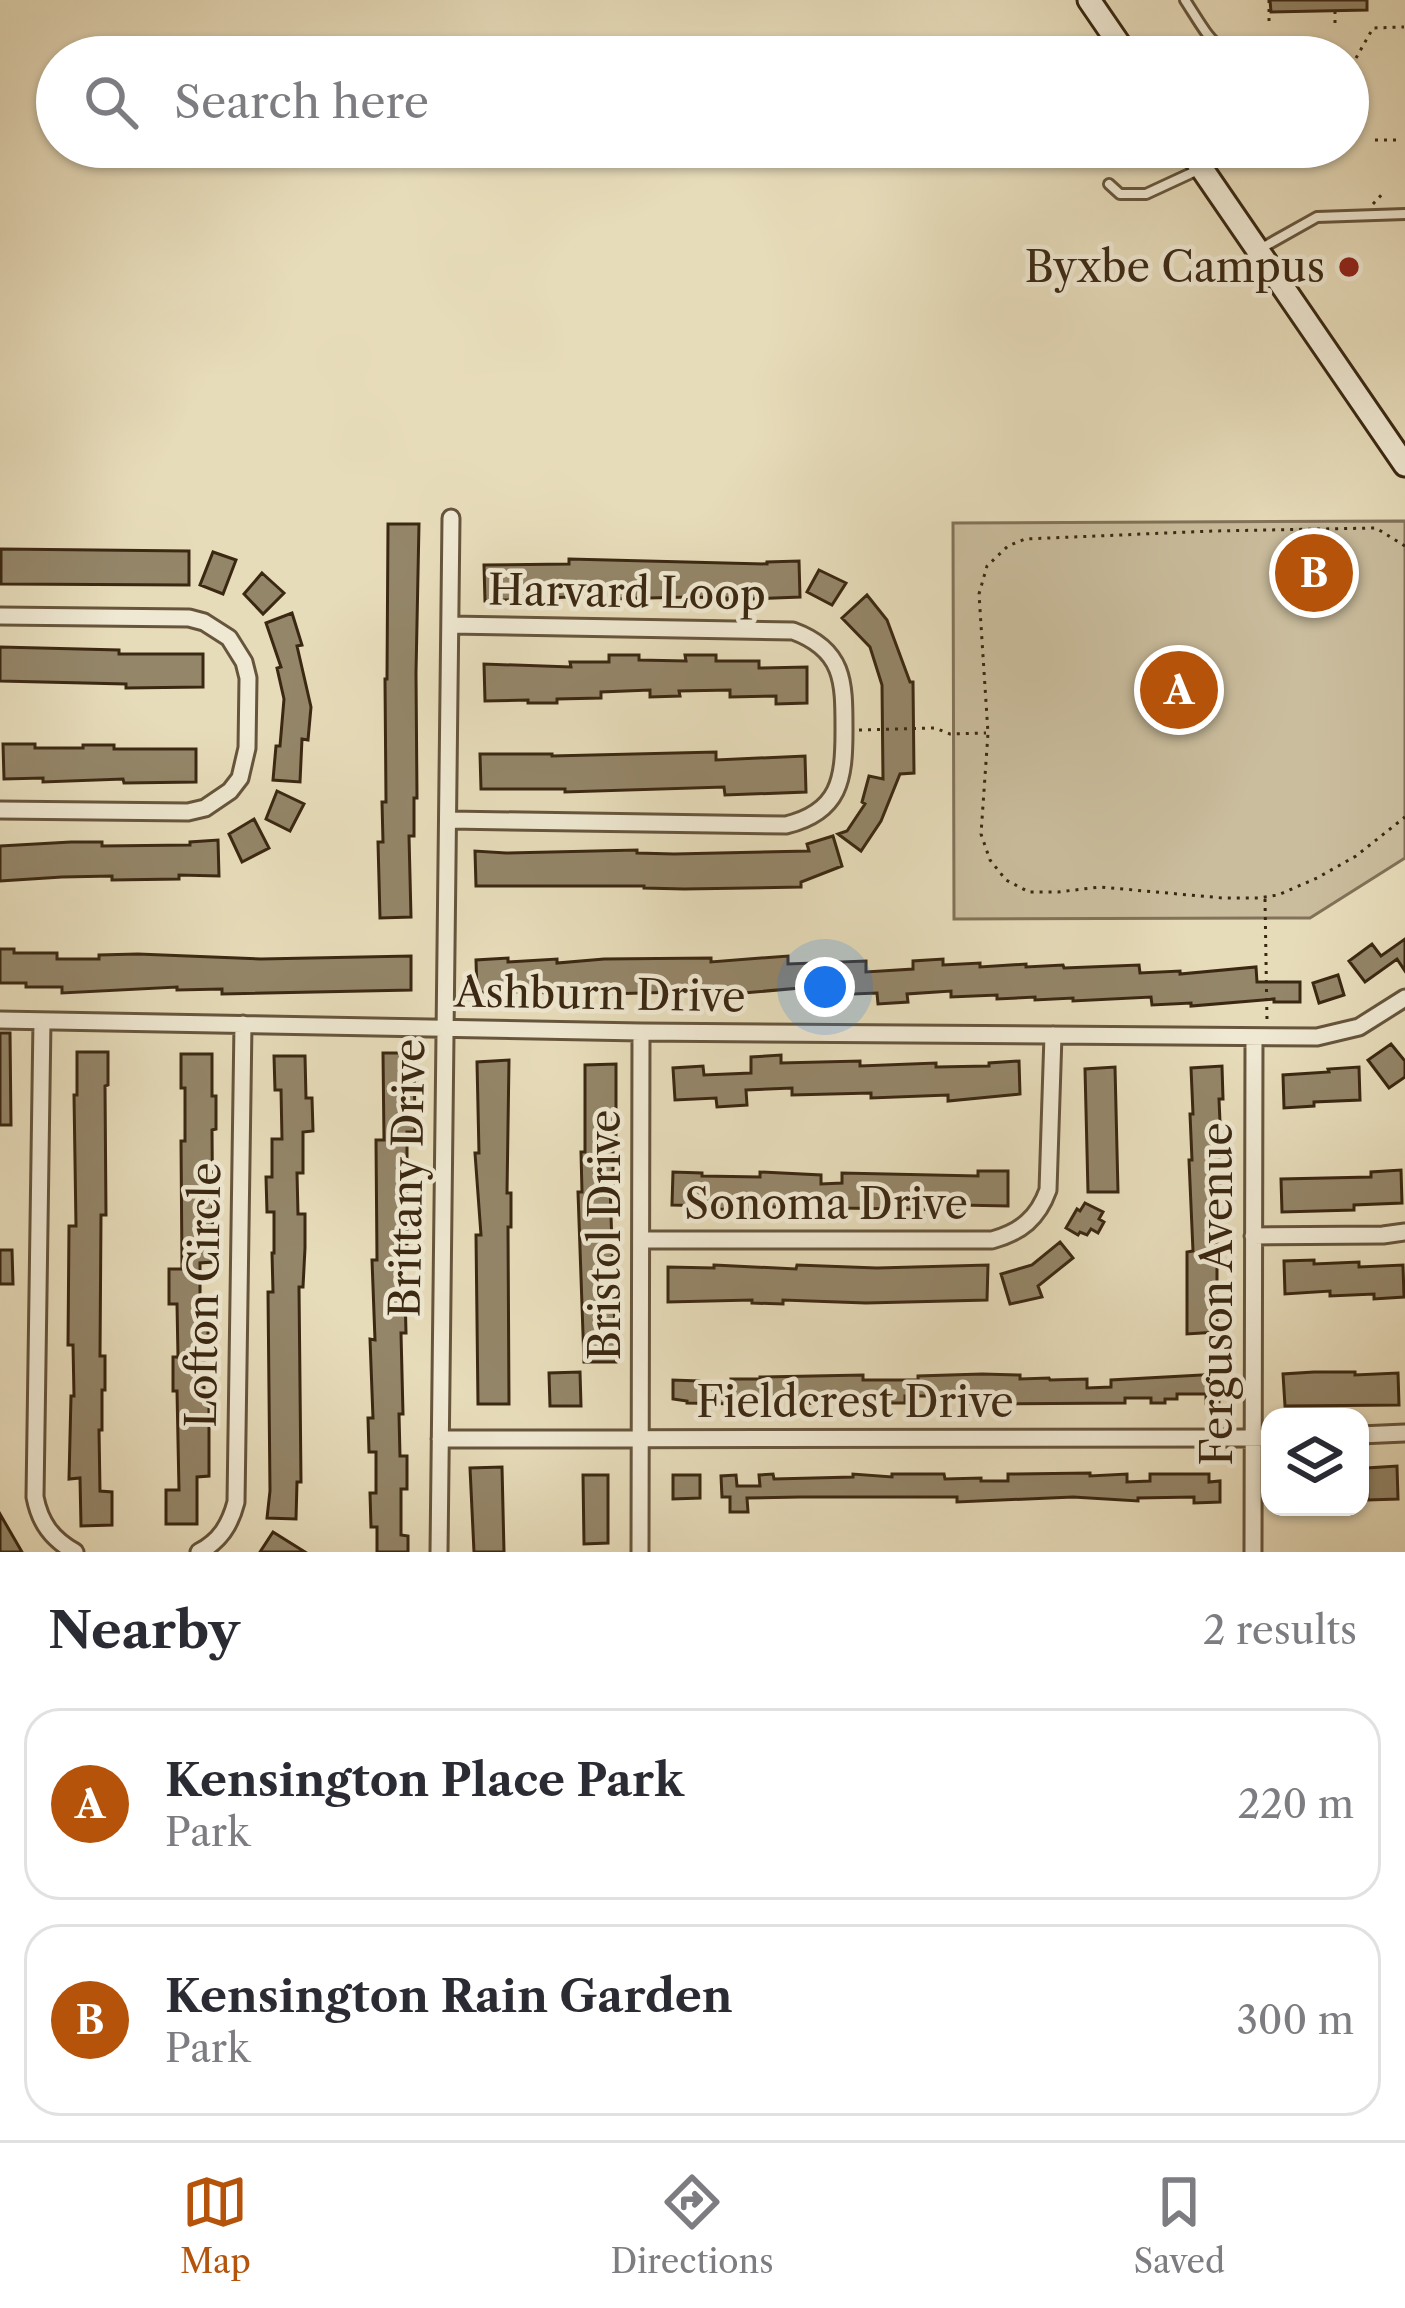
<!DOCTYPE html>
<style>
body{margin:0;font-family:"Libre Caslon Text",serif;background:#f2f2f3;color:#2b2b33}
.controls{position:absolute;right:36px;bottom:36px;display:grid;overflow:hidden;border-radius:24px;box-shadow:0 3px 9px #0004}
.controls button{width:108px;height:108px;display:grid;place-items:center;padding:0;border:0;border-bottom:3px solid #e1e1e2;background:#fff;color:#2b2b33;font:60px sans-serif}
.you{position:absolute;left:825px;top:987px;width:42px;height:42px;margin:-30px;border:9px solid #fff;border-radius:50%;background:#1a73e8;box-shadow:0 0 0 18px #1a73e833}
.badge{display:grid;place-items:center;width:78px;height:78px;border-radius:50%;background:#b45309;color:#fff;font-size:39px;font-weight:700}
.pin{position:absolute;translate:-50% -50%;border:6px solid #fff;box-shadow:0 3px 12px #0006}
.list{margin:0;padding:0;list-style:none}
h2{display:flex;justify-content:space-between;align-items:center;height:156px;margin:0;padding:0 48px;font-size:51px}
h2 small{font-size:39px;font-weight:400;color:#7c7c81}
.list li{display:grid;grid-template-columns:78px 1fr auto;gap:36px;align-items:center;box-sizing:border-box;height:192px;margin:0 24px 24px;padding:0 24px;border:3px solid #e1e1e2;border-radius:36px}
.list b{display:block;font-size:45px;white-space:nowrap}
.list p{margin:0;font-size:39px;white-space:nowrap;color:#7c7c81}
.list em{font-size:39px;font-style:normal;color:#7c7c81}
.icon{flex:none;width:66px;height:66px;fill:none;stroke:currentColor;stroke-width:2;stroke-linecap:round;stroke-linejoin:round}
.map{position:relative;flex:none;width:1405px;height:1552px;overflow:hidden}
.search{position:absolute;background:#fff;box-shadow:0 3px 9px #0004;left:36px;right:36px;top:36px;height:132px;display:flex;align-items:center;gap:30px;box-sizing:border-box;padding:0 42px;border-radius:66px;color:#7c7c81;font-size:45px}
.sheet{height:588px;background:#fff}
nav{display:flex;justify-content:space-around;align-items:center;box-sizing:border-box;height:168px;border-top:3px solid #e1e1e2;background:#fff;font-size:33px;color:#7c7c81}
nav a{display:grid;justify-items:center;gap:6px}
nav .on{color:#b45309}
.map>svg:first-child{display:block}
</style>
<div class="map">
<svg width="1405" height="1552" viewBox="0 0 1405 1552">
<rect width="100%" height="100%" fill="#e7dcba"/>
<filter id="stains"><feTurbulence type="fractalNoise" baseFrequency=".00167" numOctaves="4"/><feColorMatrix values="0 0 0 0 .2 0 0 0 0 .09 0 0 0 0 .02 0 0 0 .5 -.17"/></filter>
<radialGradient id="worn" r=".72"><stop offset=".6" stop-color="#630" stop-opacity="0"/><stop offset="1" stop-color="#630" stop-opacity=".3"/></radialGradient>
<path fill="#cabd9d" stroke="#827258" stroke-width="3" d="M1405,521V858L1310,918L954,919L953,523Z"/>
<path fill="#948669" stroke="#3b2812" stroke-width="3" d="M1270,0H1367V10L1271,12Z
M388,524H419L416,673L417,798H414V836H409L411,917L380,918L378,842H383L382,802H386L385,679H387Z
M1,549L189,551V585L1,584Z
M213,552L236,560L223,594L200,585Z
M569,559L767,564V562L799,561L800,597L727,600V598L689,597L609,599V595L485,601L484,565L569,564Z
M819,570L846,583L832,605L807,592Z
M262,573L284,593L263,614L244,594Z
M867,595L887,620L910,682H913L914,773L900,774L881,821L861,851L838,834L847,831L865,804L862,802L869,776L883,779L882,685L870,647L842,618Z
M292,613L302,645L297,646L311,707L308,740L302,739L300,782L273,780L276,746H280L284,699L277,668L281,667L266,623Z
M0,647L119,650V654H203V687L126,688V684L0,681Z
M609,655H639V660L686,661L685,655H716V661H759V668L807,667V703L776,704V696L730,697V690L679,691L680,696L650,697V690L601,692V698L557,699V703H528V700L485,701L484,664L571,667L570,662H609Z
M3,744H35V748H83V745H114V749H196V782L124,783L123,779L43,782V778L4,779Z
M716,752V760L805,756L806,792L725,795L724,787L565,792V789H481L480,754H552V756Z
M277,791L304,804L290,831L266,819Z
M254,819L269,848L242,862L229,834Z
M833,836L842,866L801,882V887L684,889L644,888V886H476L475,851L506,853L637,850V853L674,854L809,851L807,844Z
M218,840L219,876L179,875V879L112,880V876L62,877L0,881V846L71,842H102V846L190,845V842Z
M1405,939V971L1397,959L1365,982L1349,961L1372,944L1381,956Z
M0,949H14V953H57V959H99V955L138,954L261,959L411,956V990L222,994V989L177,990V987L62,993V987H26V983H0Z
M788,956V964L866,961V972L913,969V961L943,959V965L980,963V967L1026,964V967L1063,965L1064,968L1139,965L1140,973L1180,971V974L1256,967L1257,982H1300V1002H1274V999L1191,1006V1003L1152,1005L1151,997L1073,1001V998L1035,1000V997L997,999V995L951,997V991L907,994L908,1002L878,1004L877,993L801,996V988L720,995L719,991L567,995V993L477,992L476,960L508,958V962L557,959V963L604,959L711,958V962Z
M1338,975L1344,995L1319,1003L1313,983Z
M0,1033H10L11,1125H0Z
M1391,1044L1405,1061V1077L1389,1088L1368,1060Z
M77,1052H108V1085L105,1086L106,1215H101L100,1356H105V1390H102V1430H99L100,1491L112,1492V1525L81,1526L80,1478L69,1479L71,1396H74L73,1345H68L69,1226H76L74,1095H77Z
M383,1053H414L415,1132H407V1252H404L406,1333H401L403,1414H399L400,1456H407V1489H401V1535L408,1536V1552H377V1527H371L370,1493H376V1452H369L368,1418H373L370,1339L375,1340L372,1260H377L376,1140H384Z
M181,1054H212V1096H216V1129L212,1130L213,1262L200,1263V1311H208V1345H204V1397H209V1476L197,1477V1524H166V1490H179L177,1391H173V1357H178L177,1304H169V1269H182L181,1141H185V1088H181Z
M781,1055V1063L860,1061V1066L936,1063V1067L989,1066V1063L1019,1061L1020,1094L948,1101V1095L871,1098V1093L792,1095V1088L746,1090L747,1105L717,1107L716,1098L675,1100L673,1068L703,1066L704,1075L751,1073V1057Z
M274,1056H305L306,1098H312L313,1131L303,1132V1173H297L298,1214H305V1248L303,1287H299L301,1482H297L296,1519L267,1518L270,1491L268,1292H273L272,1253H274V1212H267L266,1177H272V1139H282L281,1090H275Z
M509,1060L507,1193H511V1227H508L509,1404H478L476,1235H481L475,1153H479L477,1062Z
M616,1064V1145H613V1186H610L616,1362H584L578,1192H582L581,1152H585V1065Z
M1222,1066L1223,1099H1219L1221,1145H1219L1222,1238H1217V1332L1187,1334V1252L1193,1251L1189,1160H1192L1190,1114H1193L1191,1068Z
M1115,1067L1118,1192H1088L1085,1069Z
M1359,1067L1360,1100L1314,1102V1106L1284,1108L1283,1075L1329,1072L1328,1069Z
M1401,1170L1402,1203L1354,1205V1210L1282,1212L1281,1179L1371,1177V1172Z
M978,1171H1008V1206L959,1205V1210L842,1208V1201L790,1203V1207H748V1210L718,1209V1206L672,1205L673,1172L702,1173V1176L760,1177V1172L821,1175V1184L842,1183V1173L978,1176Z
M1085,1203L1103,1212L1099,1219L1104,1222L1098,1233L1091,1229L1087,1235L1080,1232L1078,1235L1066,1228L1077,1209L1080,1211Z
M1060,1242L1073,1258L1038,1286L1042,1297L1010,1304L1001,1274L1032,1265Z
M0,1250H12L13,1284H0Z
M1314,1260V1264L1359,1262V1267L1403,1265L1404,1297L1374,1299V1294L1330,1296V1291L1285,1294L1284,1261Z
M714,1265L796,1269L797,1265L877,1268L988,1265L987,1300L866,1303L783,1300V1304L752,1303V1300L668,1302V1267L714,1268Z
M580,1372L581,1406H550L549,1373Z
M1314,1372H1355V1375L1398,1373L1399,1405L1285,1406L1283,1374Z
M982,1374L1020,1375V1379L1049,1378L1050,1380L1087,1379V1388L1111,1387V1380L1219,1374V1402L1206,1403V1394H1177V1399H1165V1403H1151V1398H1125V1403L966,1404V1395L942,1397V1404H928V1396H905V1403H893L877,1402L876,1395L854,1396L855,1404H839V1395L814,1396V1403L800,1404V1396H775L776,1404H761L760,1400L738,1401V1404L687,1403V1401L673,1399V1380L699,1381V1389H732L731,1379H760V1377L863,1375V1380H918V1376Z
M1397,1466L1398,1499L1368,1500L1367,1468Z
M502,1467L504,1552H474L470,1468Z
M1090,1473V1476L1127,1474V1482L1150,1481V1474H1209V1482L1220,1481V1502L1194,1503V1497L1138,1498V1501L1073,1497L957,1502V1497H800L747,1498L748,1512H730V1497H722L721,1476L736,1475L737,1486H760L759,1475L773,1474L774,1479L853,1477V1474L892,1477V1474H944L945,1479L981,1478V1481H1008V1474Z
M583,1475H608V1543L584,1544Z
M673,1475H700V1498L673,1499Z
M0,1514L22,1552H0Z
M273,1532L305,1552H260Z"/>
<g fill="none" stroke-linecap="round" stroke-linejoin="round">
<defs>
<path id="service" d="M1185,0C1217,50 1214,54 1275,56
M1109,184L1120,194H1146L1200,169
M1260,249L1317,217L1405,214"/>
<path id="minor" d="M0,616L189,618L204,622L229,638L244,662L248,678L247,748L240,778L230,791L205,808L188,812L0,810
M449,820L786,825C840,812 844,779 844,731C844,683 845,650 793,631L450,625
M0,1020L641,1032L1317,1037L1359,1027L1405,998
M42,1021L35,1497C40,1523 52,1539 75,1552
M1253,1236L1383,1235L1405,1232
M641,1240H992C1021,1232 1038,1218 1048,1190L1053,1035
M1360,1435L1405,1433
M440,1439L1270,1438
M199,1552C220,1541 230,1525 236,1502L243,1024
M439,1552L451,518
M640,1552L641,1032
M1253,1552L1254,1037"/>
<path id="secondary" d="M1089,0L1128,57
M1187,147L1405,465"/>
</defs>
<use href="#service" stroke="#66553c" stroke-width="14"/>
<use href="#minor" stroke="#66553c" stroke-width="21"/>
<use href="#secondary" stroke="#3b2812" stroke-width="27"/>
<path stroke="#3b2812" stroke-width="3" stroke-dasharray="3 6" stroke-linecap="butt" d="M1269,0V27
M1335,11V26
M1356,58L1373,28L1404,27
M1375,140H1402
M1373,204L1384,192
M1405,546L1376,528L1214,531L1025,539L1008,546L987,566L979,594L988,733L981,834L990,860L1006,880L1029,892H1058L1100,887L1223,898H1259L1278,895L1317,878L1356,856L1405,817
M859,730L935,728L950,734L986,733
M1265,899L1267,1021"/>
<use href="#service" stroke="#efe8d2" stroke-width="8"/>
<use href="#minor" stroke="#efe8d2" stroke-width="15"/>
<use href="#secondary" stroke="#efe8d2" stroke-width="21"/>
</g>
<circle fill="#8f2418" stroke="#efe8d2" stroke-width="4.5" cx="1349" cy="267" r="12"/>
<g text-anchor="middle" stroke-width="9" stroke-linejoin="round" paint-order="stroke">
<g font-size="42" fill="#3b2812" stroke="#efe8d2" text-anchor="end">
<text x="1325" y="282">Byxbe Campus</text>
</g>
<g font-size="42" fill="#3b2812" stroke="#efe8d2">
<text transform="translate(627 592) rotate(1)" y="15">Harvard Loop</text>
<text transform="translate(600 994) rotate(1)" y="15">Ashburn Drive</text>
<text transform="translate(407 1178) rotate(-89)" y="15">Brittany Drive</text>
<text x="826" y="1219">Sonoma Drive</text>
<text transform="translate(605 1235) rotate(-90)" y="15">Bristol Drive</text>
<text transform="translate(1217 1294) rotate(-90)" y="15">Ferguson Avenue</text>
<text transform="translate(203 1295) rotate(-89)" y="15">Lofton Circle</text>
<text x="855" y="1417">Fieldcrest Drive</text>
</g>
</g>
<rect width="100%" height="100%" filter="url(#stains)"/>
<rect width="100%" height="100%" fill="url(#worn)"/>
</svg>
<div class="controls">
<button><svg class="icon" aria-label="layers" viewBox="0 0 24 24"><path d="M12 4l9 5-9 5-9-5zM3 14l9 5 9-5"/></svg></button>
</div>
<div class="you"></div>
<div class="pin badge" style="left:1179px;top:690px">A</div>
<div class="pin badge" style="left:1314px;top:573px">B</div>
<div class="search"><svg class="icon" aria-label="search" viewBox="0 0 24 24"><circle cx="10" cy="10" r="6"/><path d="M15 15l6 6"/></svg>Search here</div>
</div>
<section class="sheet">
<h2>Nearby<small>2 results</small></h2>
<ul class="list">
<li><span class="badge">A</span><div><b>Kensington Place Park</b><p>Park</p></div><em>220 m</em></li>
<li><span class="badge">B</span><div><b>Kensington Rain Garden</b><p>Park</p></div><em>300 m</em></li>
</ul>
</section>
<nav>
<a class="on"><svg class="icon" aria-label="map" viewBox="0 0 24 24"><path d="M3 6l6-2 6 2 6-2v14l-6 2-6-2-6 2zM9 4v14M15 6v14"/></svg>Map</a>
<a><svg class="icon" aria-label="directions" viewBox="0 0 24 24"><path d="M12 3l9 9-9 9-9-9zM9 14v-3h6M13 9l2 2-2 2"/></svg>Directions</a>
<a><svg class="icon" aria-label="saved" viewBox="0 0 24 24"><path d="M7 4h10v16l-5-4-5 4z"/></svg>Saved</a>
</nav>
